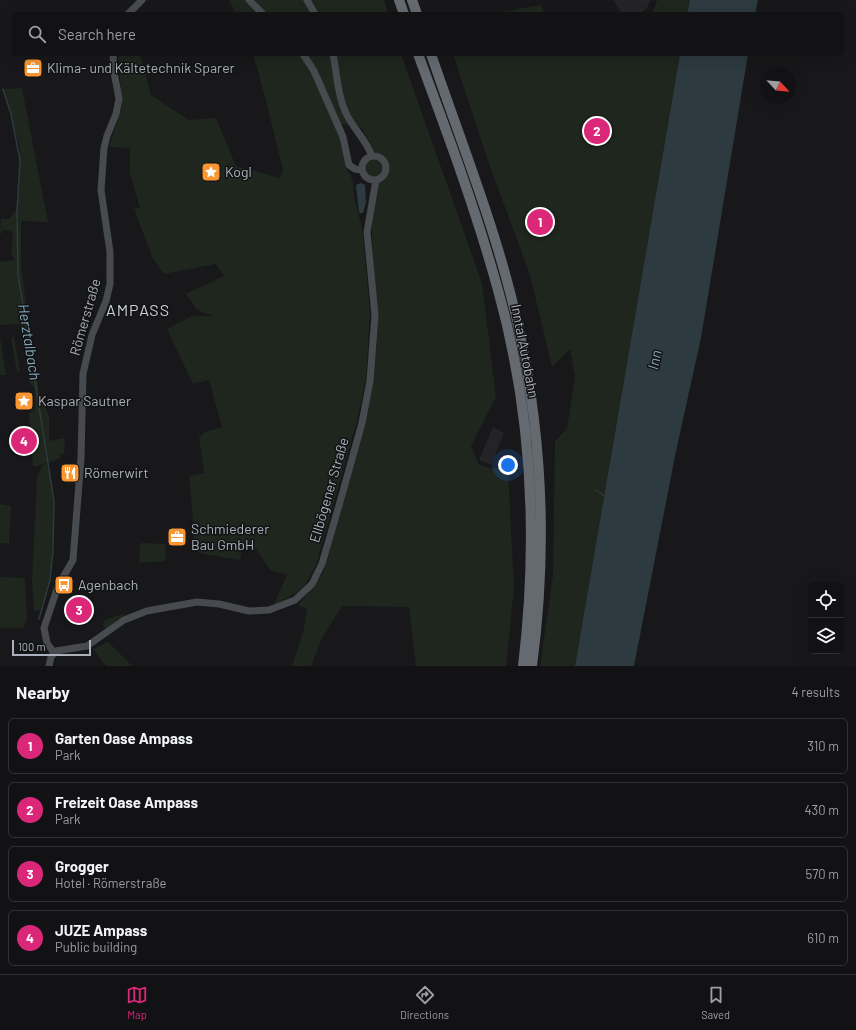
<!DOCTYPE html>
<meta charset="utf-8">
<style>
body{margin:0;font-family:Barlow,sans-serif;background:#1f2022;color:#f1f3f6}
.controls{position:absolute;right:12px;bottom:12px;display:grid;overflow:hidden;border-radius:6px;box-shadow:0 4px 16px #0002}
.controls button{width:36px;height:36px;display:grid;place-items:center;padding:0;border:0;border-bottom:1px solid #313234;background:#121214;color:#f1f3f6;font:20px sans-serif}
.compass{position:absolute;left:760px;top:68px;width:36px;height:36px;border-radius:50%;background:#121214;box-shadow:0 4px 16px #0002;rotate:116deg}
.scale{position:absolute;left:12px;bottom:10px;width:79px;box-sizing:border-box;padding-left:4px;border:2px solid #aab1ba;border-top:0;font-size:11px;line-height:14px;white-space:nowrap;color:#aab1ba;-webkit-text-stroke:3px #131315;paint-order:stroke}
.you{position:absolute;left:508px;top:465px;width:14px;height:14px;margin:-10px;border:3px solid #fff;border-radius:50%;background:#1a73e8;box-shadow:0 0 0 6px #1a73e833}
.badge{display:grid;place-items:center;width:26px;height:26px;border-radius:50%;background:#db2777;color:#fff;font-size:13px;font-weight:700}
.pin{position:absolute;translate:-50% -50%;border:2px solid #fff;box-shadow:0 1px 4px #0006}
.list{margin:0;padding:0;list-style:none}
h2{display:flex;justify-content:space-between;align-items:center;height:52px;margin:0;padding:0 16px;font-size:17px}
h2 small{font-size:13px;font-weight:400;color:#9c9ea0}
.list li{display:grid;grid-template-columns:26px 1fr auto;gap:12px;align-items:center;box-sizing:border-box;height:56px;margin:0 8px 8px;padding:0 8px;border:1px solid #313234;border-radius:6px}
.list b{display:block;font-size:15px;white-space:nowrap}
.list p{margin:0;font-size:13px;white-space:nowrap;color:#9c9ea0}
.list em{font-size:13px;font-style:normal;color:#9c9ea0}
.icon{flex:none;width:22px;height:22px;fill:none;stroke:currentColor;stroke-width:2;stroke-linecap:round;stroke-linejoin:round}
.map{position:relative;flex:none;width:856px;height:666px;overflow:hidden}
.search{position:absolute;background:#121214;box-shadow:0 4px 16px #0002;left:12px;right:12px;top:12px;height:44px;display:flex;align-items:center;gap:10px;box-sizing:border-box;padding:0 14px;border-radius:6px;color:#9c9ea0;font-size:15px}
.sheet{height:308px;background:#121214}
nav{display:flex;justify-content:space-around;align-items:center;box-sizing:border-box;height:56px;border-top:1px solid #313234;background:#121214;font-size:11px;color:#9c9ea0}
nav a{display:grid;justify-items:center;gap:2px}
nav .on{color:#db2777}
.map>svg:first-child{display:block}
</style>
<div class="map">
<svg width="856" height="666" viewBox="0 0 856 666">
<rect width="100%" height="100%" fill="#18181a"/>
<path fill="#242427" d="M613,0H650L647,8L640,14H622Z
M493,427L504,433L491,465L479,460Z"/>
<path fill="#1e261e" d="M229,0H384L388,14H236Z
M657,0H690L687,14H651L655,7Z
M541,5L545,14H491Z
M118,54H140L151,95L189,120L216,118L236,166L279,178L283,170L266,101L253,54H401L482,283L496,397L471,446L479,465L508,472L514,587L506,666H416L409,607L342,606L322,638L311,666H292L304,629L307,608L299,606V604L323,574L345,496L362,423L375,315L371,205L376,180L365,177C357,165 366,155 378,157L362,129L342,124L345,165L353,181L354,198L362,227L370,313L366,379L357,421L316,565C303,590 300,593 274,604L287,575L270,570L256,549L242,548L240,560L199,553L192,547L194,531L189,476L204,473L199,437L205,432L222,427L209,380L193,384L167,329L192,316H213L197,310L186,294L224,276L216,264L164,274L153,259L134,209L140,208L130,173V148L109,147L122,107Z
M453,54H680L575,666H540L553,575L555,441L567,429L575,376L570,349L552,367L530,275L488,161Z
M22,88L48,222L21,221V264L27,312L39,392L49,416V441L65,438L64,454H60V458L38,466H33L29,413L35,410L34,387L29,383L27,370L31,369L23,331L18,324L0,325V262L14,260L11,253L13,233L11,231L3,230L0,235L1,219H9L17,210L20,148L4,89Z
M0,337L6,375H0Z
M11,337H14L20,372H17Z
M48,463L54,501L53,551L50,580L41,610L34,611L32,581L37,476L43,465Z
M0,504L11,506L9,544L0,543Z
M142,543L165,544L166,555L165,561L139,563L140,544Z
M0,577L25,578L27,619L23,628H0Z
M127,613L106,629L103,626L104,620Z
M108,642L132,666H106L93,649Z"/>
<path fill="#2d3a3f" d="M690,0H758L755,14H687Z
M680,54H748L701,338L676,451L634,666H575Z
M361,183L365,185L366,202L363,213H359L356,185Z"/>
<g fill="none" stroke-linecap="round" stroke-linejoin="round">
<path stroke="#2d3a3f" stroke-width="1.5" d="M3,89L11,114L20,160L17,211L18,274L54,501L53,551L50,580L39,619
M596,490L606,497"/>
<path stroke="#474a4f" stroke-width="7" d="M249,0L263,14
M307,0L315,14
M128,14L142,0
M303,54L314,71L343,137L349,165L355,169L362,170
M333,54C337,73 337,93 345,111C352,128 366,139 372,156
M362 168a12 12 0 1 1 24 0a12 12 0 1 1-24 0Z
M54,653L47,643L44,628L58,586L73,560L81,458L83,374L92,335L106,301L110,284V252L101,190L104,148L107,136L116,114L119,99L114,72L113,54
M49,666L51,657L56,651L87,646L124,620L147,611L197,602L219,604L249,611L269,610L295,600L312,584L322,564L342,495L362,423L370,381L375,315L367,232L376,180"/>
<path stroke="#656a71" stroke-width="10" d="M399,0L404,14
M412,0L417,14
M418,54C447,132 476,210 498,290C532,412 538,541 523,666
M431,54C462,145 499,236 519,330C543,441 547,554 532,666"/>
</g>
<defs>
<symbol id="office-square" viewBox="-11 -11 22 22"><rect x="-9" y="-9" width="18" height="18" rx="4" fill="#f99632" stroke="#131315"/><path d="M-6-3h4V-5.5h4V-3h4V5H-6ZM-1-4.5V-3h2v-1.5ZM-6 0V1H6V0Z" fill="#fff"/></symbol>
<symbol id="sight-square" viewBox="-11 -11 22 22"><rect x="-9" y="-9" width="18" height="18" rx="4" fill="#f99632" stroke="#131315"/><path d="M0-6L1.8-2.2L6-1.7L2.9 1.2L3.7 5.4L0 3.3L-3.7 5.4L-2.9 1.2L-6-1.7L-1.8-2.2Z" fill="#fff"/></symbol>
<symbol id="restaurant-square" viewBox="-11 -11 22 22"><rect x="-9" y="-9" width="18" height="18" rx="4" fill="#f99632" stroke="#131315"/><path d="M-5-6h1v4h1v-4h1v4h1v-4h1v5L-1.5 .5V6h-2V.5L-5-1ZM5-6V6H3V1.5H1.5Q1.5-4 5-6Z" fill="#fff"/></symbol>
<symbol id="bus-square" viewBox="-11 -11 22 22"><rect x="-9" y="-9" width="18" height="18" rx="4" fill="#f99632" stroke="#131315"/><path d="M-5-6H5V4H4V6H2V4H-2V6H-4V4H-5ZM-3.5-4V0h7V-4ZM-3.5 1.2v1.5H-2V1.2ZM2 1.2v1.5H3.5V1.2Z" fill="#fff"/></symbol>
</defs>
<g fill-rule="evenodd">
<use href="#office-square" x="22" y="57" width="22" height="22"/>
<use href="#sight-square" x="200" y="161" width="22" height="22"/>
<use href="#sight-square" x="13" y="390" width="22" height="22"/>
<use href="#restaurant-square" x="59" y="462" width="22" height="22"/>
<use href="#office-square" x="166" y="526" width="22" height="22"/>
<use href="#bus-square" x="53" y="574" width="22" height="22"/>
</g>
<g text-anchor="middle" stroke-width="3" stroke-linejoin="round" paint-order="stroke">
<g font-size="14" fill="#aab1ba" stroke="#131315" text-anchor="start">
<text x="47" y="73">Klima- und Kältetechnik Sparer</text>
<text x="225" y="177">Kogl</text>
<text x="38" y="406">Kaspar Sautner</text>
<text x="84" y="478">Römerwirt</text>
<text x="191" y="534">Schmiederer<tspan x="191" dy="16">Bau GmbH</tspan></text>
<text x="78" y="590">Agenbach</text>
</g>
<g font-size="14" fill="#aab1ba" stroke="#131315">
<text transform="translate(85 317) rotate(-74)" y="5">Römerstraße</text>
<text transform="translate(525 351) rotate(79)" y="5">Inntal Autobahn</text>
<text transform="translate(329 490) rotate(-74)" y="5">Ellbögener Straße</text>
</g>
<g font-size="15" font-style="italic" fill="#80a5b6" stroke="#131315">
<text transform="translate(29 342) rotate(81)" y="5">Herztalbach</text>
<text transform="translate(655 360) rotate(-79)" y="5">Inn</text>
</g>
<g font-size="16" letter-spacing="1" fill="#cbd0d6" stroke="#131315">
<text x="138" y="316">AMPASS</text>
</g>
</g>
</svg>
<div class="controls">
<button><svg class="icon" aria-label="locate" viewBox="0 0 24 24"><circle cx="12" cy="12" r="6"/><path d="M12 2v4M12 18v4M2 12h4M18 12h4"/></svg></button>
<button><svg class="icon" aria-label="layers" viewBox="0 0 24 24"><path d="M12 4l9 5-9 5-9-5zM3 14l9 5 9-5"/></svg></button>
</div>
<svg class="compass" viewBox="-18 -18 36 36"><path d="M0-13l5 13h-10z" fill="#e53935"/><path d="M0 13l5-13h-10z" fill="#9c9ea0"/></svg>
<div class="scale">100 m</div>
<div class="you"></div>
<div class="pin badge" style="left:540px;top:222px">1</div>
<div class="pin badge" style="left:597px;top:131px">2</div>
<div class="pin badge" style="left:79px;top:610px">3</div>
<div class="pin badge" style="left:24px;top:441px">4</div>
<div class="search"><svg class="icon" aria-label="search" viewBox="0 0 24 24"><circle cx="10" cy="10" r="6"/><path d="M15 15l6 6"/></svg>Search here</div>
</div>
<section class="sheet">
<h2>Nearby<small>4 results</small></h2>
<ul class="list">
<li><span class="badge">1</span><div><b>Garten Oase Ampass</b><p>Park</p></div><em>310 m</em></li>
<li><span class="badge">2</span><div><b>Freizeit Oase Ampass</b><p>Park</p></div><em>430 m</em></li>
<li><span class="badge">3</span><div><b>Grogger</b><p>Hotel · Römerstraße</p></div><em>570 m</em></li>
<li><span class="badge">4</span><div><b>JUZE Ampass</b><p>Public building</p></div><em>610 m</em></li>
</ul>
</section>
<nav>
<a class="on"><svg class="icon" aria-label="map" viewBox="0 0 24 24"><path d="M3 6l6-2 6 2 6-2v14l-6 2-6-2-6 2zM9 4v14M15 6v14"/></svg>Map</a>
<a><svg class="icon" aria-label="directions" viewBox="0 0 24 24"><path d="M12 3l9 9-9 9-9-9zM9 14v-3h6M13 9l2 2-2 2"/></svg>Directions</a>
<a><svg class="icon" aria-label="saved" viewBox="0 0 24 24"><path d="M7 4h10v16l-5-4-5 4z"/></svg>Saved</a>
</nav>
